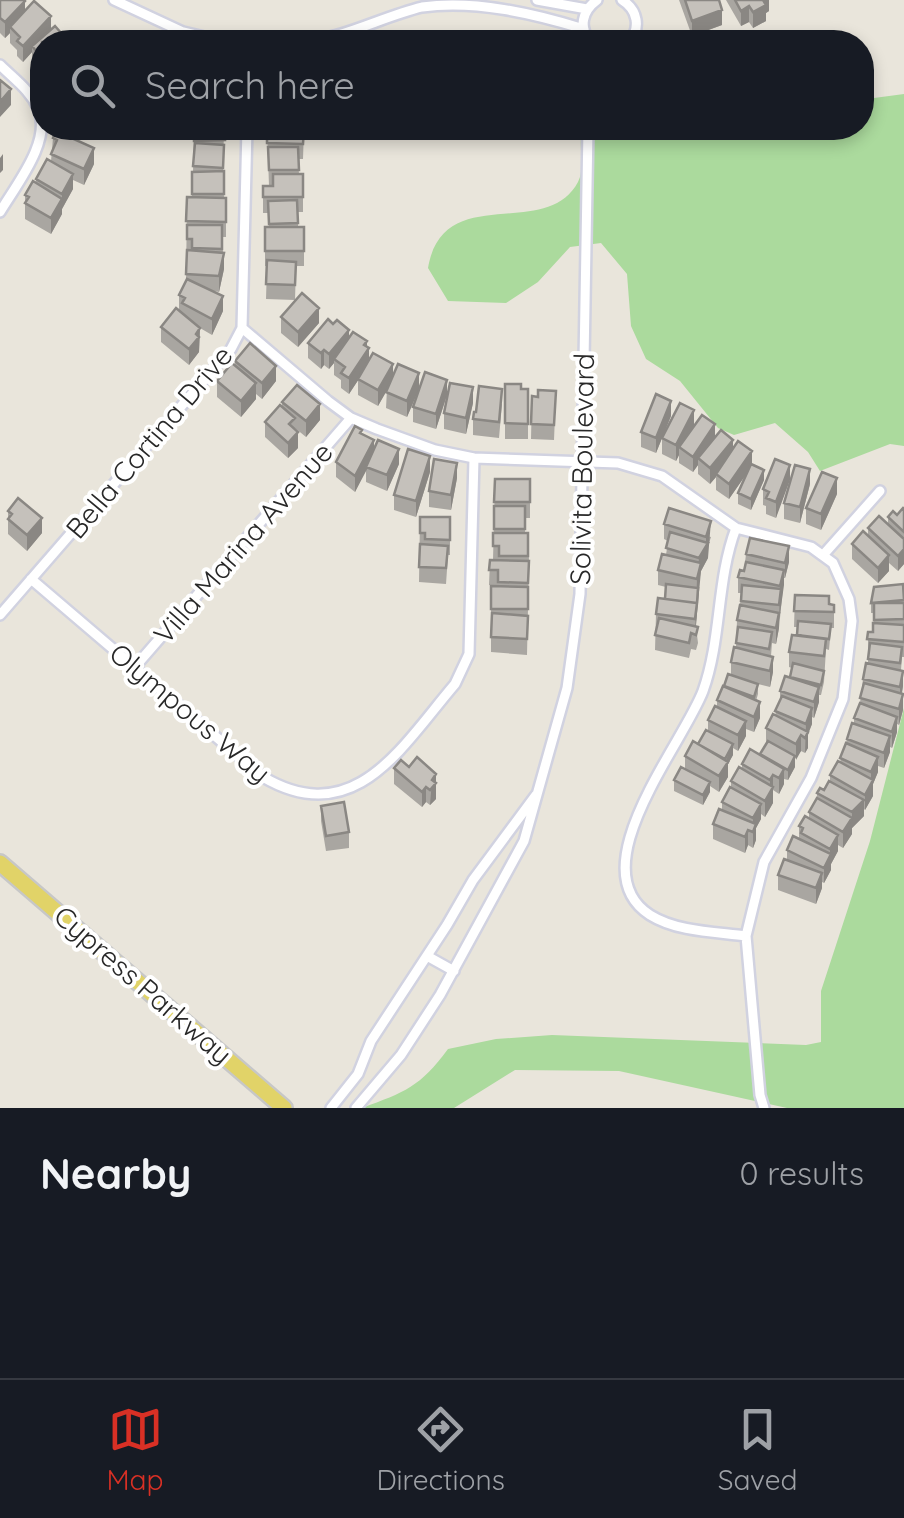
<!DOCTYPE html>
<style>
body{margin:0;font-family:Quicksand,sans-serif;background:#242831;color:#f1f3f6}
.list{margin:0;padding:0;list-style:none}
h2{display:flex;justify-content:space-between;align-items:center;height:130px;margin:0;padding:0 40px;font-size:42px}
h2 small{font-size:32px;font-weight:400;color:#9ea1a6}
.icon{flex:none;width:55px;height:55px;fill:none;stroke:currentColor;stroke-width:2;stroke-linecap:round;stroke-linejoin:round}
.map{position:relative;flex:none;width:904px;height:1108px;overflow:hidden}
.search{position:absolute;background:#171b24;box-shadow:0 5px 15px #0003;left:30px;right:30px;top:30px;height:110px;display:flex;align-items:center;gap:25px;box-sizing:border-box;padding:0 35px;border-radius:40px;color:#9ea1a6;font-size:38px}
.sheet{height:270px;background:#171b24}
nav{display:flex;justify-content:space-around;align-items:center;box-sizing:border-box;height:140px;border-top:2px solid #363941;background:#171b24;font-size:28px;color:#9ea1a6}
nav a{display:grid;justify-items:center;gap:5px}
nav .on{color:#d93025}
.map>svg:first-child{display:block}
</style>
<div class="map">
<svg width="904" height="1108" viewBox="0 0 904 1108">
<rect width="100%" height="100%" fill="#e9e5db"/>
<path fill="#abda9d" d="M862,92L874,98L904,94V446L890,444L820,471L808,452L775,423L734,435L718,428L680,381L646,359L631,326L627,274L601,243L570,247L538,282L506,303L448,301L428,268C443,180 546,242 578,182C586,167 577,144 583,128H862Z
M904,708V1108H787L619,1071L515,1070L454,1108H362C405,1092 420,1087 448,1049L496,1039L552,1035L806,1045L821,1042V991L870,841Z"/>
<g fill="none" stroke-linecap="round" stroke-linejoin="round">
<defs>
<path id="minor" d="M114,0L183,32L226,42
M537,0L587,9
M622,0C638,10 641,28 629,42
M301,42C343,39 381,17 422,7C475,0 532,13 584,29
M591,42C578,28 582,11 597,0
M0,65C14,79 30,90 38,108C53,140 16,185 0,212
M242,328L328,401L351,418L377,429L435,450L474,458L618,463L662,476L736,528L811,547L833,563L849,599L852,621L843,699L811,778L764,862L746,936L760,1095L764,1108
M736,528C716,581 722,638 703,691C683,744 578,869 650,915C677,932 716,932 746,936
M824,554L880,491
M31,579L263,777C355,831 402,746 455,684L469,654L474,458
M0,615L231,349L242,328L247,128
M134,668L351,418
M427,956L454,971
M331,1108L358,1074L371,1041L447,925L473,880L536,795
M356,1108L401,1055L440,995L524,841L567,688L580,594L588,128"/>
<path id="primary" d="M0,863L284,1108"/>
</defs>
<use href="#minor" stroke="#d1d2e0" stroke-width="14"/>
<use href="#primary" stroke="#c7c7c7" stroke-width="20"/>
<use href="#minor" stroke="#fff" stroke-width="9"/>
<use href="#primary" stroke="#e1d368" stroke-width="15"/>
</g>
<path fill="#a9a6a1" d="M0,0L25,11L42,42V74L32,62V52L23,62L17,56V50L10,43V33L5,38L0,33Z
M679,0H719L722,25L692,36Z
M726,0H769V11L766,13V21L753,28L749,22L741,26Z
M62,128H98V137H69L94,164L84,185L73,180V189L62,209V214L51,234L25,219V195L36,183V179L51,161L53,138L62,133Z
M188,128H226V129H224L223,171L224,198H226V237H222L224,269L219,292L214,291L223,311L212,335L200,328L199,352L189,365L161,342V327L182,313L179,311V295L186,282L187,197L192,198V172H193L194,129H188Z
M267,128H304L303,159H298L299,174H303V212H298V227H304V266H296L295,300L319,323L298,347L281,333V317L295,300L266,299L267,266H265V227H269L268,213H263V186H269Z
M349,338L367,346L369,359L393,377L419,389L447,395L436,429L413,422V407L419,389L407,417L386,408L387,389L378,406L358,395V380L349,394L341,388V380L334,375V363L329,369L324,365L321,369L308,358V343Z
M235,361L276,381L262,399L256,394V399L241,417L217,397V381L235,365Z
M505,384L521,389H528V439H505Z
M556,391L554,440L531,439L532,396L538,397Z
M282,402L320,420L306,437L295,428L298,448L288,458L265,437V422L282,407Z
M473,403L466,434L444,429V413Z
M502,404L499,438L473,435V419L476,412Z
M671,416L656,453L641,447V432Z
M694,425L691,430L715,437L752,464L764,480L751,510L738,504V493L746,474L729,499L716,490V477L710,484L698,474V465L693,472L679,463V455L676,461L662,454V438Z
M362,434L374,450L399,464L387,491L366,482V469L355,492L336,477V462Z
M790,465L776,518L766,514V506L763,505V489Z
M430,472L416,517L394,510V495Z
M457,478L451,510L429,507V491Z
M495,479H530V518H525V533H528L529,561L527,655L491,652V586H498L489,585L490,560H493Z
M810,484L800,523L784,519V503Z
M837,494L821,530L806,524V508Z
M904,509V564L898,571L889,563V571L878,583L852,559V544L868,536V528L888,524V517L897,515Z
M8,511L42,533L27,551L8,534Z
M420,517H450V555H448L446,584L419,582Z
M664,524L711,537L708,546V558L701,571L698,588L696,627L698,643L696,650L691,649L689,658L655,650L656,614L665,599L666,587L658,585V570L666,555L668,541L664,539Z
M746,554L789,562L785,578H784L779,628L776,644L772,643L771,656L773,672L770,687L758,684V694L756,701L760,718L754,732L746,729V736L738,751L733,748V755L728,764V777L719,792L710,786V792L703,805L674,791V780L685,768V756L698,744L708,731V720L717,707V700L731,674V662L736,647L737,620L742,593H738V577L744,571Z
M795,595L834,605V628H831L829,650L826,649L824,682L821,695H819V702L814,718L812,717V724L808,734V748L805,753L801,751L795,759V767L788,780L784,779V784L779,794L773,790V803L765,817L761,814V819L756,828V840L753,848L748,845L745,853L713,839V824L722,810V802L731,787V781L742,768V764L760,754L766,744V728L775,715L780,701V691L790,677L792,668L789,667V652L797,635L798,627H794Z
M904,595V657H902L901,670L903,686L902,694L903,710L899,725L897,724V732L892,748L890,747V752L884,768L878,766V772L873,784V796L865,810L864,809V816L852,828V834L843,848L838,845V851L831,864V870L824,883L822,882V888L816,904L778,890V875L787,860V850L799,839V826L809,818V812L817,798V793L824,790L830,781V775L840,762L847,739L854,723V718L860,703L863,679L868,663V632H873L874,613H871V603Z
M409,767L436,774V799L430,805L426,802L422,807L394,784V768Z
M321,806L349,832V848L326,851L321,821Z"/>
<path fill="#8a8783" d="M763,0H769V11L766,13V21L753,28V12Z
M25,1V16L10,27V33L5,38V22Z
M749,6V22L741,26V11Z
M722,10V25L692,36V21Z
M51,16V32L32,46V52L23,62V46Z
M11,89V105L0,117V102Z
M94,148V164L84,185V169Z
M3,154V170L0,173V158Z
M73,174V189L62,209V214L51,234V218L62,199V194Z
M224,253V269L219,292V276Z
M223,296V311L212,335V319Z
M319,308V323L298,347V332Z
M200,328L199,352L189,365V349L196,334Z
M349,330V346L334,359V363L329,369V354Z
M367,341V353L369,348V364L349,394V378Z
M324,350V365L321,369V353Z
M393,364V380L378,406V390Z
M276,366V381L262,399V383Z
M419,373V389L407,417V401Z
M447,380V395L436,429V414Z
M256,383V399L241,417V401Z
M473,387V403L466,434V418Z
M671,401V416L656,453V438Z
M320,404V420L306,437V421Z
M694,410V425L682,449L679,447V455L676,461V445Z
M715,424V440L698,458V465L693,472V457Z
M298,432V448L288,458V443Z
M374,440V456L355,492V476Z
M733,440V456L716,474V477L710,484V468Z
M399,449V464L387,491V475Z
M752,451V466L729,499V484Z
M430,456V472L416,517V501Z
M457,463V478L451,510V495Z
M790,465V480L776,518V502Z
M810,469V484L800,523V507Z
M764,470V480L751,510V499Z
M837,478V494L821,530V514Z
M42,518V533L27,551V535Z
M711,521L708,558L701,571L695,635L697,579L699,558L706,546V537Z
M789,546V562L785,578V563Z
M904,549V564L898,571V556Z
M889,555V571L878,583V568Z
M784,570V585L779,621L780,586Z
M779,613V628L776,644V628Z
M773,657V672L770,687V671Z
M903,671V686L900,702V687Z
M819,687V702L814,718V702Z
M903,694V710L899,725V709Z
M760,702V718L754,732V717Z
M812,708V724L808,734V748L805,753L806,724Z
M897,717V732L892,748V732Z
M746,721V736L738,751V735Z
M801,735V751L796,760V744Z
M890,736V752L884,768V753Z
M733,744V755L728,764V777L719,792V776Z
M795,756V767L788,780V770Z
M878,757V772L873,784V796L865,810V795L871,783V772Z
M784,769V784L779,794V778Z
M436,774V799L430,805L432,780Z
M773,775V803L765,817V801L770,794V780Z
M710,782V792L703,805V795Z
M426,787V802L422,807V792Z
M864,800V816L852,828V812Z
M761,804V819L756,828V840L753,848V818Z
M852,818V834L843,848V832Z
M748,830V845L745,853V837Z
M838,835V851L831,864V870L824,883V868L830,855V849Z
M822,873V888L816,904V888Z"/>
<path fill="#c5c1bb" stroke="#8a8783" stroke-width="2.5" d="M0,0H24L25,1L5,22L0,18Z
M685,0H719L722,10L692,21Z
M735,0H763L766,5L753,12L749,6L741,11Z
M34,1L51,16L23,46L17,41L20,37L10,27Z
M55,26L69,42H42V58L32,46Z
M0,80L11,89L0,102Z
M194,128H224L225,140L194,141Z
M267,128H304L303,144L267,143Z
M56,131L94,148L84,169L51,154L57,140L53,138Z
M195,143L224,145L223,168L193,166Z
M268,147H298L299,170H269Z
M47,159L73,174L62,194L36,179Z
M224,171V194H192V172Z
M273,174H303V197H263V186H273Z
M33,181L62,199L51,218L25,203L29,197L25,195Z
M187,197L226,198V222L186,221Z
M297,200L298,223L269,224L268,201Z
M187,225H222V249L192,248V239H187Z
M265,227H304V251H265Z
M187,250L224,253L219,276L186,274Z
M267,260L296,262L295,285L266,284Z
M187,279L223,296L212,319L182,303L185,298L179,295Z
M302,293L319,308L298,332L281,317Z
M176,308L200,328L196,334L199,337L189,349L161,327Z
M328,319L333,324L337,320L349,330L329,354L324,350L321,353L308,343Z
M353,332L367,341L364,345L369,348L349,378L341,373L345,367L334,359Z
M250,343L276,366L262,383L235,361Z
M373,353L393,364L378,390L358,379Z
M232,363L256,383L241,401L217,381Z
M398,364L419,373L407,401L386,392Z
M425,372L447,380L436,414L413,407Z
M450,383L473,387L466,418L444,413Z
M505,384H521V389H528V424L505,423Z
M297,385L320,404L306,421L282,402Z
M479,386L502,389L499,422L473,419L474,412H476Z
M538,390L556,391L554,425L531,424L532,396L538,397Z
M656,394L671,401L656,438L641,432Z
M680,403L694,410L676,445L662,438Z
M280,405L295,418L289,424L298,432L288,443L265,422Z
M702,415L715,424L693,457L679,447Z
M355,426L362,430L360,433L374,440L355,476L336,462Z
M721,430L733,440L710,468L698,458Z
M378,440L399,449L387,475L366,467Z
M738,441L752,451L729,484L716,474Z
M408,449L430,456L416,501L394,495Z
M434,459L457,463L451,495L429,491Z
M775,459L790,465L776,502L766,498L769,492L763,489Z
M751,464L764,470L751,499L738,493Z
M795,465L810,469L800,507L784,503Z
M822,472L837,478L821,514L806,508Z
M495,479H530V502H494Z
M18,498L42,518L27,535L8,519L12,514L8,511Z
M494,506H525V529H494Z
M669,508L711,521L706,537L664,524Z
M903,508L904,509V532L888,517L893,511L897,515Z
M879,516L904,539V549L898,556L868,528Z
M420,517H450V540L425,539V533H420Z
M863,531L889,555L878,568L852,544Z
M670,532L708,543L699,558L666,548Z
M493,533H528V556H499V546H493Z
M750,538L789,546L785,563L746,554Z
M420,544L448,546L446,568L419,567Z
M662,554L701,563L697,579L658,570Z
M490,560L529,561L528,583L498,582V570H489Z
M746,562L784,570L780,586L738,577L740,570L744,571Z
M666,584L698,588L697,603L665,599Z
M903,584L904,600L871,603L874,587Z
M742,585L781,589L779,605L741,601Z
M491,586L528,587V609H491Z
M795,595L829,596V604L834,605V612L794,611Z
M658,598L697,603L695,619L656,614Z
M874,603H904V619L874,620Z
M740,605L779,613L776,628L737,620Z
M492,613L528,616L527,639L491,637Z
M659,618L698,627L696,635L691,633L689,643L655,635Z
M798,621L831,624L829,639L797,635Z
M873,623L904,625V642L867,639L868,632H873Z
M738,627L772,632L769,649L736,643Z
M792,635L826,639L824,656L789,652Z
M870,643L902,647L900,663L868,659Z
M734,647L773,657L770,671L731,662Z
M793,663L824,671L821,685L790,677Z
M866,663L903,671L900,687L863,679Z
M728,674L758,684L754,697L724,686Z
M785,676L819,687L814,702L780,691Z
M864,683L903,694L899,709L860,698Z
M723,686L760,702L754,717L717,700Z
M782,696L812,708L806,724L775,711Z
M860,703L897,717L892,732L854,718Z
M715,706L746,721L738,735L708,720Z
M773,714L808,732L805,738L801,735L796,744L766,728Z
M852,723L890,736L884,753L847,739Z
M706,730L733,744L725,759L698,744Z
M693,741L728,762L719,776L685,756Z
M768,741L795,756L788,770L760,754Z
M846,743L878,757L871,772L840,758Z
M750,749L784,769L779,778L773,775L770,780L742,764Z
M417,757L436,774L432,780L436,783L430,790L426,787L422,792L394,768L401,760L409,767Z
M838,761L873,780L865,795L830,775Z
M681,767L710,782L703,795L674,780Z
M739,767L773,787L765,801L731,781Z
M829,781L864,800L852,812L817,793L820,788L824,790Z
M730,787L761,804L753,818L722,802Z
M817,798L852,818L843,832L809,812Z
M344,802L349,832L326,836L321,806Z
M719,809L756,824L753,832L748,830L745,837L713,824Z
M805,816L838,835L830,849L801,833L803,828L799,826Z
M793,836L831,854L824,868L787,850Z
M784,859L822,873L816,888L778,875Z"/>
<g text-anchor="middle" stroke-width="8" stroke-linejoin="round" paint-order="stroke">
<g font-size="28" fill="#282828" stroke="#fff">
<text transform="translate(149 442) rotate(-50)" y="10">Bella Cortina Drive</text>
<text transform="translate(582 469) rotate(-89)" y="10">Solivita Boulevard</text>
<text transform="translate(243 543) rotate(-49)" y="10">Villa Marina Avenue</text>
<text transform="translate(190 713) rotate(40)" y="10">Olympous Way</text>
<text transform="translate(143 985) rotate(41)" y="10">Cypress Parkway</text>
</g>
</g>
</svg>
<div class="search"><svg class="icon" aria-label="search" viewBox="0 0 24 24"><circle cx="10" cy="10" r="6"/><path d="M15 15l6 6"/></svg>Search here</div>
</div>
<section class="sheet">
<h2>Nearby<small>0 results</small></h2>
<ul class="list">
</ul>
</section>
<nav>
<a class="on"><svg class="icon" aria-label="map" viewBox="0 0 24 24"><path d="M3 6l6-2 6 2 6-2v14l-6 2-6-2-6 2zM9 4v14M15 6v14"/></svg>Map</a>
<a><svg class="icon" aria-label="directions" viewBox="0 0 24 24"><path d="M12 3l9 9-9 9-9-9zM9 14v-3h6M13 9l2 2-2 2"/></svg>Directions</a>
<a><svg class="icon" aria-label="saved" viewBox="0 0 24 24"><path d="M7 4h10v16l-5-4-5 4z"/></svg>Saved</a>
</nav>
